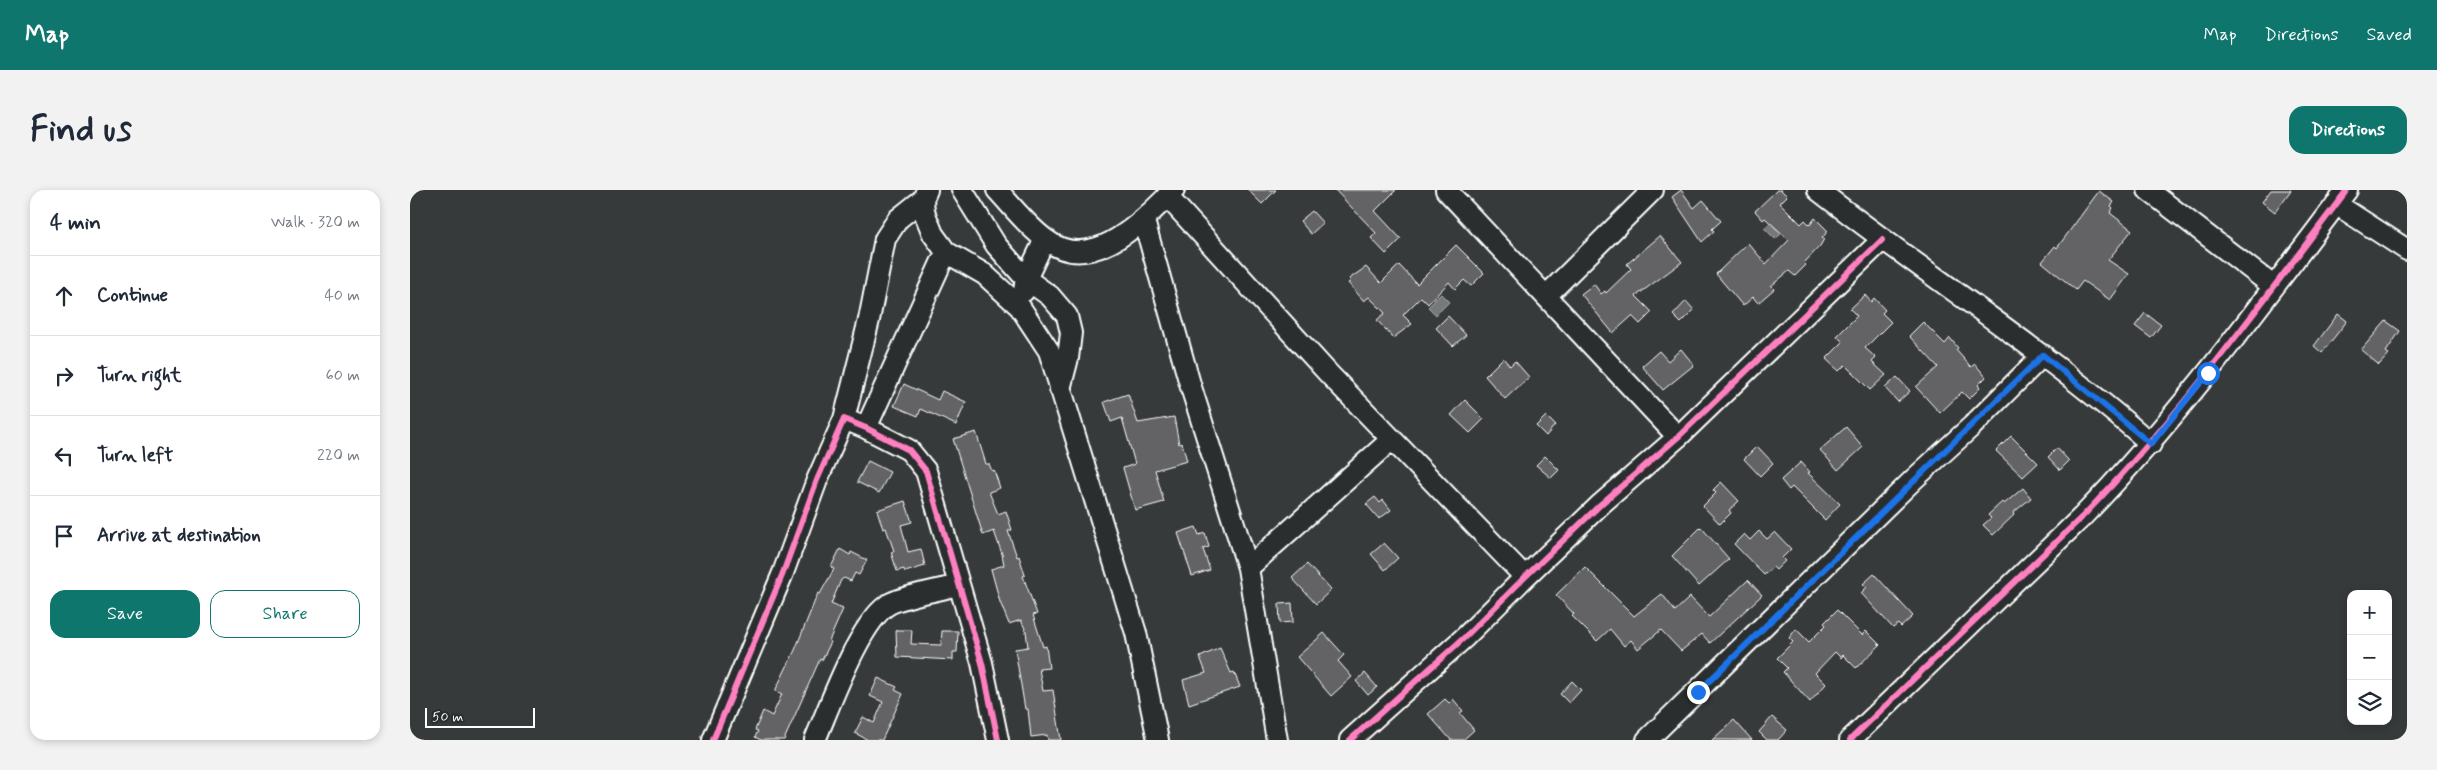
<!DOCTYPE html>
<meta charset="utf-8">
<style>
body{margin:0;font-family:Mynerve,sans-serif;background:#f2f2f3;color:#1f2937}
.controls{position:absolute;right:15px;bottom:15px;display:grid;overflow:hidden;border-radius:10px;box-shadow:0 2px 8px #0003}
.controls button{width:45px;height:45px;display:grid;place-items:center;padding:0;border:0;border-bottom:1px solid #e0e1e3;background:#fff;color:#1f2937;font:25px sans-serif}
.scale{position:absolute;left:15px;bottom:12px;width:110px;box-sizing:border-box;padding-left:5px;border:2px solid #fff;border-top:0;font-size:14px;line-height:18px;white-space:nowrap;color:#fff;-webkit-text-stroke:4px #2a2d2e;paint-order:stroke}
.stop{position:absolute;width:15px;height:15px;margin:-11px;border:4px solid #1a73e8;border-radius:50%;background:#fff}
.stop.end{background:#1a73e8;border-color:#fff;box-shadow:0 1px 5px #0008}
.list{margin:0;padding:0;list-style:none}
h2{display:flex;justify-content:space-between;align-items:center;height:65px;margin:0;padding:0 20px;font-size:21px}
h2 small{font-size:16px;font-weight:400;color:#747a83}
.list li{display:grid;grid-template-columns:32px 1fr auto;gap:15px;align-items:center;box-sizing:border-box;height:80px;padding:0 20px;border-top:1px solid #e0e1e3}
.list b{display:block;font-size:19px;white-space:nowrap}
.list em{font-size:16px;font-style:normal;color:#747a83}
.actions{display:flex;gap:10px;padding:15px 20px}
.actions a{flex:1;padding:11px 0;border:1px solid #0f766e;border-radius:15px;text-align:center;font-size:18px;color:#0f766e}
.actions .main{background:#0f766e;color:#fff}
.icon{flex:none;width:28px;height:28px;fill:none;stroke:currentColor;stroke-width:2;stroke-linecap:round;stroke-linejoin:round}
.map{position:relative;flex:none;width:1997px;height:550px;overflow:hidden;border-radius:15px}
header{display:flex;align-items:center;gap:30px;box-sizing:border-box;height:70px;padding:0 25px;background:#0f766e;color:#fff}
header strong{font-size:24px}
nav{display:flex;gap:28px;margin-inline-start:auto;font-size:18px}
.intro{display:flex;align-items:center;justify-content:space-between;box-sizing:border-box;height:120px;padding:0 30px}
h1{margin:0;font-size:35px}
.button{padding:12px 22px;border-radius:15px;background:#0f766e;color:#fff;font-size:18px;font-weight:700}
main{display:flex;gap:30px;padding:0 30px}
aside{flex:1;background:#fff;border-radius:15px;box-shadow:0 2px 8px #0003}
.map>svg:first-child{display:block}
</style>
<header>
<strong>Map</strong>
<nav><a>Map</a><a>Directions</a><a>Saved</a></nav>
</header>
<div class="intro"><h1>Find us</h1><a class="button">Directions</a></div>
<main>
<aside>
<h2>4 min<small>Walk · 320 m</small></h2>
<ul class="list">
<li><svg class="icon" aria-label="ahead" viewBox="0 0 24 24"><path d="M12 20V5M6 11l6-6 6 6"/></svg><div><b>Continue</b></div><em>40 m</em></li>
<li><svg class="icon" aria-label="right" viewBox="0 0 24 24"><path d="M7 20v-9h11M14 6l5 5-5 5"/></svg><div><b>Turn right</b></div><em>60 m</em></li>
<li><svg class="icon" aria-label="left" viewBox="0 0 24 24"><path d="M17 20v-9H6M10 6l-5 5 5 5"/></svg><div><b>Turn left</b></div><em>220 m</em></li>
<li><svg class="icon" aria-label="arrive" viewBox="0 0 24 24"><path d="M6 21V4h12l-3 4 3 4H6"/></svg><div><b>Arrive at destination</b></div></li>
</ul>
<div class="actions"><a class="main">Save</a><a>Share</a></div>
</aside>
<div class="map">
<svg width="1997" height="550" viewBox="0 0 1997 550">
<rect width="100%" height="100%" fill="#373a3b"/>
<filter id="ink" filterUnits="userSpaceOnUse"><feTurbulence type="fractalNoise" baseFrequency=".02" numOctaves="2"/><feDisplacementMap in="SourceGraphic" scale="10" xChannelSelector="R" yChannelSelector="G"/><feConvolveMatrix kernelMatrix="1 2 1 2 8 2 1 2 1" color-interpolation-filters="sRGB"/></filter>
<g filter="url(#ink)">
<path fill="#767879" stroke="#adaeaf" d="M1360,32L1371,44L1365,49L1354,38Z
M1031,104L1039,112L1026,125L1018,117Z"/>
<path fill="#636465" stroke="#fff" d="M838,0H866L852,14Z
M925,0H986L965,21L991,49L976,64L961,48L966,43Z
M1271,0L1284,18L1293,10L1311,31L1302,39L1304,41L1292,52L1262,7Z
M1367,0H1371L1377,6L1370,13L1391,34L1395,30L1400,35L1405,28L1418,41L1412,48L1414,49L1410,56L1394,73L1396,75L1385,86L1379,81L1361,96L1364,99L1348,113L1343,107L1333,116L1306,84L1338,53L1356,74L1379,50L1355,28L1353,30L1345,21Z
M1861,0H1881L1865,22L1852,12Z
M1689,1L1704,12L1701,16L1703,18L1700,23L1722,40L1698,70L1719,84L1700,110L1673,91L1666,100L1632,72L1645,56L1647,58Z
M902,21L913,33L901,44L890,31Z
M1250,46L1272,72L1226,106L1242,122L1230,134L1222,126L1203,143L1171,104L1184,94L1191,104L1195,101L1196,103L1221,79L1217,74Z
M1046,55L1074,83L1061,96L1054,90L1045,99L1039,92L1018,114L1011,107L993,125L1002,134L983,148L967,130L975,123L959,107L954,111L938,93L941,91L939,89L956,77L971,93L989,75L1007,94Z
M1455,105L1461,112L1464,108L1475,120L1472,123L1481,132L1455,158L1466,168L1462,172L1476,185L1460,200L1435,175L1429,181L1416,169L1433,152L1427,146L1447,126L1440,119Z
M1276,111L1284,120L1271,133L1263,125Z
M1735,123L1751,135L1741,148L1725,136Z
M1928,124L1937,131L1912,163L1904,156Z
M1038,126L1056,145L1043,156L1026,138Z
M1976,131L1990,141L1976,162L1979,164L1969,175L1951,160Z
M1513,132L1535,154L1540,148L1548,158L1546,160L1561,177L1565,174L1576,187L1568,195L1570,198L1559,209L1552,202L1530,223L1506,197L1528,177L1499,146Z
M1271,159L1284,175L1253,200L1232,176L1249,161L1258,171Z
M1093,168L1100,176L1105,171L1119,187L1095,209L1075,186Z
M1487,187L1500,201L1488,212L1475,198Z
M494,194L528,210L532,201L556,212L546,235L511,219L508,226L484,216Z
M718,204L728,233L764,227L769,254L772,253L777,271L745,280L754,312L725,320L713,278L725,274L712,228L701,232L694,212Z
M1055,210L1074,229L1060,243L1041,225Z
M1136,226L1145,235L1136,246L1126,236Z
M1436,237L1453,257L1428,280L1410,260Z
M566,242L576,274H579L582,281L584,280L590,298L579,302L588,324L596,321L602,340L598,341L607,367L609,366L615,385L613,386L627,424L623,425L633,457L636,456L639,478L629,479L633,501L643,500L651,550H638L637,545L621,547L618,519H615L605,459L618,457L616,441L611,430L599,434L590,412L581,379L594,375L592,364L584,341L573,345L543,249Z
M1601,246L1628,273L1613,287L1586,261Z
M1347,256L1363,273L1350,286L1334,269Z
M1647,258L1659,271L1650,280L1638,267Z
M1135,266L1149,280L1141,288L1126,275Z
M458,271L480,282L469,303L447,292Z
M1391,272L1400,282L1398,283L1430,314L1415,330L1382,297L1379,300L1371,290Z
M1311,292L1329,311L1319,320L1321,323L1310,334L1293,316L1306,303L1303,300Z
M1613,298L1621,308L1603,323L1604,325L1583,345L1573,335L1581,328L1578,325L1592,312L1594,314Z
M965,307L970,313L973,310L981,320L969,329L956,314Z
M495,311L502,332L491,335L498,362L511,359L515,376L495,382L494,379L487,381L481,362L484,361L476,338L473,339L467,320Z
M786,337L789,345L795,343L799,357L793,359L800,380L782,386L768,343Z
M1291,337L1319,369L1289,396L1262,366Z
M1349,341L1357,349L1365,342L1381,359L1372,368L1375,371L1366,380L1363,377L1354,385L1324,354L1334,344L1340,350Z
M974,353L988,368L975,380L961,364Z
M430,359L440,365L441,362L457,370L449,385L445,383L441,391L434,388L431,390L421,414L433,419L419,451L421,452L412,470L410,469L374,550H351L345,547L348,541L345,540L353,521L362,526L372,504L365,501L385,460L408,403L410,404L424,379L421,377Z
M897,374L921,400L906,414L882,388Z
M1175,377L1224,426L1252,404L1265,421L1280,407L1299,427L1338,390L1352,405L1300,453L1292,444L1271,461L1251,440L1228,459L1221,450L1214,456L1200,439L1187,451L1162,426L1164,424L1146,405Z
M1464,384L1503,426L1491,437L1488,434L1483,438L1451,403L1457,397L1453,394Z
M882,413L883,432L870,433L869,414Z
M1427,420L1452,445L1456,441L1470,455L1446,478L1433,465L1431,468L1425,462L1405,483L1416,494L1400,512L1373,482L1377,478L1367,468L1383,452L1379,448L1386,439L1399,452L1416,435L1414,433Z
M486,440H502L501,454L531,455L532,441H548L547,462H543V470L487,467Z
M914,443L934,465L928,471L942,487L921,506L887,467Z
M810,458L821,483L824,482L830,497L779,514L773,490L796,483L790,467Z
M955,483L967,497L958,505L946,491Z
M468,488L487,497L485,500L493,504L472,550H458L445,543L453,527L464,533L473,512L460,506Z
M1162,491L1171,500L1159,513L1150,504Z
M1035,509L1039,513L1043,509L1053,521L1050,523L1064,540L1053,550H1041L1018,524Z
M1362,527L1377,540L1368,550H1357L1349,542Z
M1324,530L1342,550H1302Z"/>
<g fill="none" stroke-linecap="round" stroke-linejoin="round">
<defs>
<path id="minor" d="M517,0L513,9L514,22L523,44L536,62L574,84L610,117L639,161L726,443L748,550
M552,0L586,55L616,89L640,106L657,126L661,143L658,168L650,199
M587,0C602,16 617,36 635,49C682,86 732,31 764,0
M1036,0L1268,247
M1408,0C1518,86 1636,161 1741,254
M1738,0L1863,96
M757,6L918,183L1115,387
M1926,14L1997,60
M734,31L780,194L838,378L867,550
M614,101L616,89L635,49
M1136,106L1243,0
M434,229L459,130L475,49L488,29L513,9
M456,238L536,62
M838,378L982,249
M303,550L373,383L407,290L434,229L456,238L499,260L516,281L572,473L588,550
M405,550C419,518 451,427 481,413C501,404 527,401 548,395
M940,550L1055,447L1115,387L1191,314L1268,247L1472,50
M1237,550L1504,289L1562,236L1633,165
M1440,550L1672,327C1770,226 1852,112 1937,0"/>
</defs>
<use href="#minor" stroke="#fff" stroke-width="24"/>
<use href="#minor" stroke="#2a2d2e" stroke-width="20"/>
<defs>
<path id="cycleway" d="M303,550L373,383L407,290L434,229L456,238L499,260L516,281L572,473L588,550
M940,550L1055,447L1115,387L1191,314L1268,247L1472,50
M1440,550L1672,327C1770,226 1852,112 1937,0"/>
</defs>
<use href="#cycleway" stroke="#2a2d2e" stroke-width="9"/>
<use href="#cycleway" stroke="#ff80c0" stroke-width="6"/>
</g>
</g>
<g fill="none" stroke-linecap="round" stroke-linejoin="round" filter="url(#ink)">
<path stroke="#1a73e8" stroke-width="6" d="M1288,502L1633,165L1741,254L1798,183"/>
</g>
</svg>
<div class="controls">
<button>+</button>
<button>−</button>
<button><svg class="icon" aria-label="layers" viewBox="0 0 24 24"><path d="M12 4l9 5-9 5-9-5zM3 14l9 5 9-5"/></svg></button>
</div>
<div class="scale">50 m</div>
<div class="stop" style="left:1798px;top:183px"></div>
<div class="stop end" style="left:1288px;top:502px"></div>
</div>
</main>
